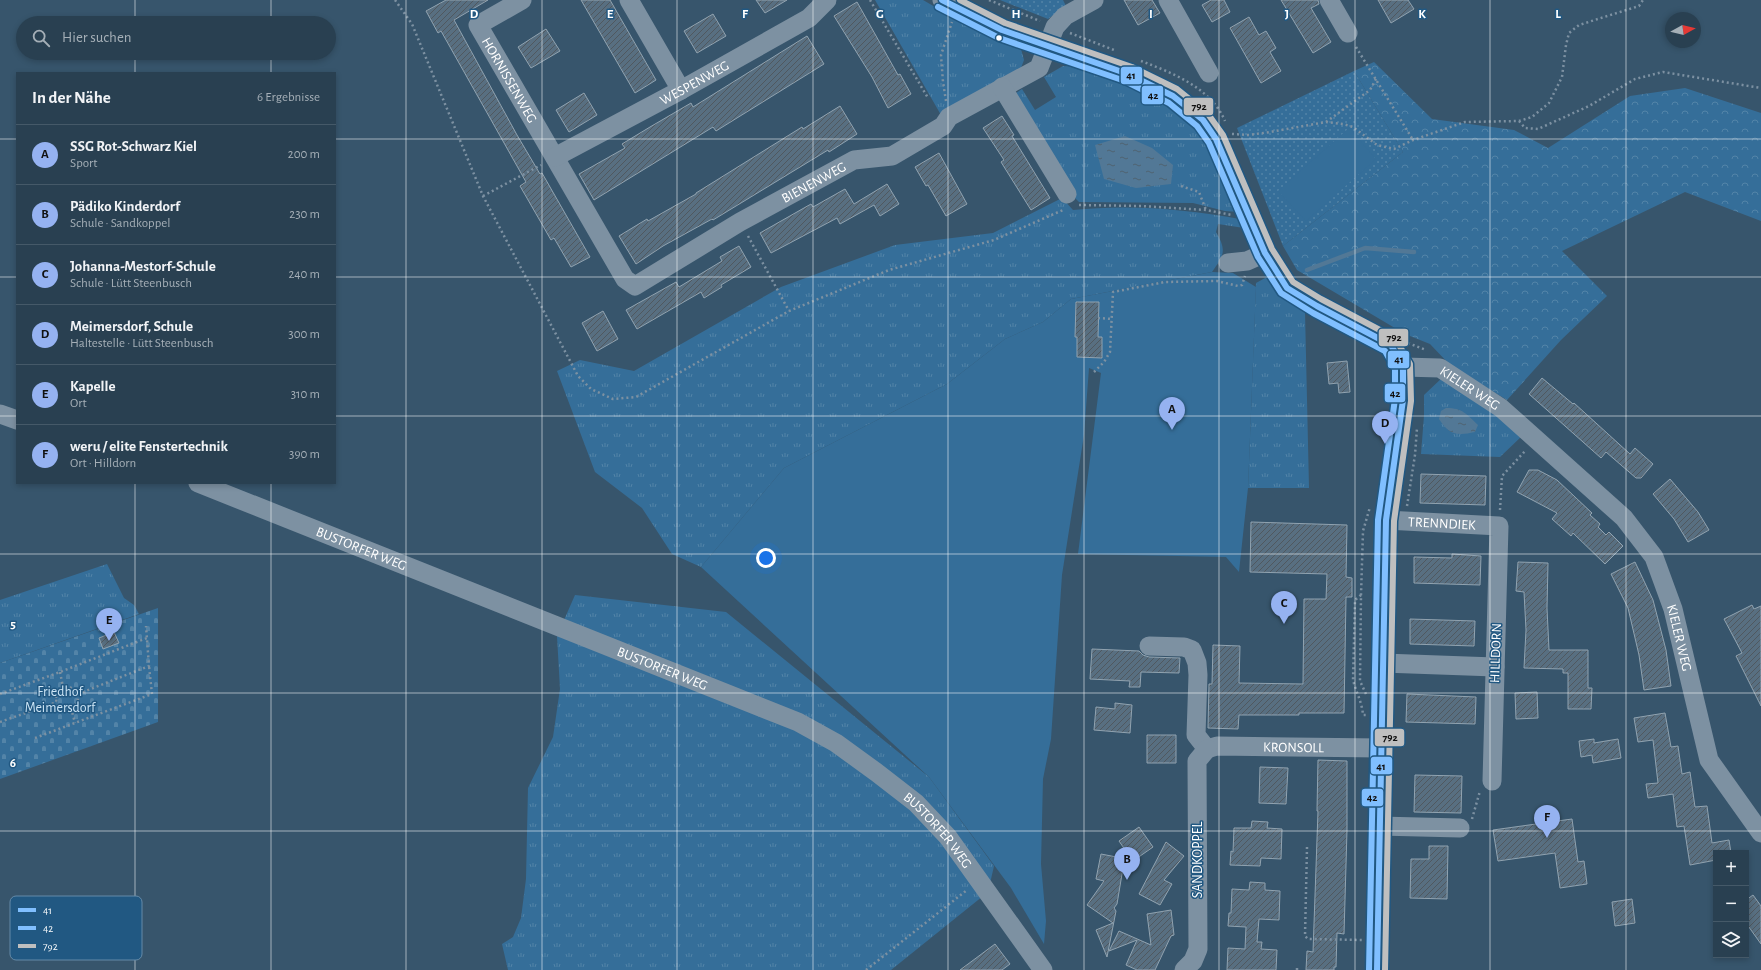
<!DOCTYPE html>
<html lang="de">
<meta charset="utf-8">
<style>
body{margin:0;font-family:"Alegreya Sans",sans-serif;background:#354b5b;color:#f1f3f6}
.controls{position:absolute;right:12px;bottom:12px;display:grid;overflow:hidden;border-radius:0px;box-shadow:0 2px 6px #0003}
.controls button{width:36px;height:36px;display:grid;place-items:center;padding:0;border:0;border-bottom:1px solid #455968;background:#294051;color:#f1f3f6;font:20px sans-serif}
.compass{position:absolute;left:1665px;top:12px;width:36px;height:36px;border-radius:50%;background:#294051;box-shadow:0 2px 6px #0003;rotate:82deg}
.you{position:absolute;left:766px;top:558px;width:14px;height:14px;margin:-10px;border:3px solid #fff;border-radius:50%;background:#1a73e8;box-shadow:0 0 0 6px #1a73e833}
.badge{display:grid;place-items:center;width:26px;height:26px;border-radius:50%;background:#95b2f1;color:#111;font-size:13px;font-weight:700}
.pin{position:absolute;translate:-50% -33px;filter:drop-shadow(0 1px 2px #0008)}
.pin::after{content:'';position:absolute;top:21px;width:14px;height:12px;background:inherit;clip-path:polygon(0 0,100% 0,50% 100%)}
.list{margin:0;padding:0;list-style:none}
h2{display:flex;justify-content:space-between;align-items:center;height:52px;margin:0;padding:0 16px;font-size:17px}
h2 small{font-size:13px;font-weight:400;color:#a5afb7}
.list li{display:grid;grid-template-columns:26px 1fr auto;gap:12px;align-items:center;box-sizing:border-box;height:60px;padding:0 16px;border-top:1px solid #455968}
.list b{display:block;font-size:15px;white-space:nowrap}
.list p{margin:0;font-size:13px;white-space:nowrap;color:#a5afb7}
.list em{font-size:13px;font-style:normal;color:#a5afb7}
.icon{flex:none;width:22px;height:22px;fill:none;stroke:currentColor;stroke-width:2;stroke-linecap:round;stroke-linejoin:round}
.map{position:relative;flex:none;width:1761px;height:970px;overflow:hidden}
.search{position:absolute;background:#294051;box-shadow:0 2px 6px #0003;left:16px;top:16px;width:320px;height:44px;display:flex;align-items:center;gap:10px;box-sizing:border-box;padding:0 14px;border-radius:22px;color:#a5afb7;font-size:15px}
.panel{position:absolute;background:#294051;box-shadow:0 2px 6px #0003;left:16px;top:72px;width:320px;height:412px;border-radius:0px}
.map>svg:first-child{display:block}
</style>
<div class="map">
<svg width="1761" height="970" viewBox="0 0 1761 970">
<defs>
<pattern id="grass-tufts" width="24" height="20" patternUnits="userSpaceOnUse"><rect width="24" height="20" fill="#356e99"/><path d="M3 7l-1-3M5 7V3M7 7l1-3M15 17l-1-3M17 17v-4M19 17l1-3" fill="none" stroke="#5384a8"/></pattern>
<pattern id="forest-crowns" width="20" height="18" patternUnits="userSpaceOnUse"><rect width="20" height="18" fill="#356e99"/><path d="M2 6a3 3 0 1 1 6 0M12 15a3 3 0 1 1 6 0" fill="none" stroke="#5384a8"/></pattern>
<pattern id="cemetery-stones" width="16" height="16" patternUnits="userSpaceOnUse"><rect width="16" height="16" fill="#356e99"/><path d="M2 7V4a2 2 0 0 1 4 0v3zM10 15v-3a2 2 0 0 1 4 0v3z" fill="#5384a8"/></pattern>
<pattern id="park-dots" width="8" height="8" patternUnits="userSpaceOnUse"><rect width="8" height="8" fill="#356e99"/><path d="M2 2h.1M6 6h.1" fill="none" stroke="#5384a8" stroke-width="1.8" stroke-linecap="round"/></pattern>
<pattern id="water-ripples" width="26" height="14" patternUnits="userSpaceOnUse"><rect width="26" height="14" fill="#527896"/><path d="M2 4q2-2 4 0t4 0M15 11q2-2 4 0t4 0" fill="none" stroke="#4f6271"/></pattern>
<pattern id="building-hatch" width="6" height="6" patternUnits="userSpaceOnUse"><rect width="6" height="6" fill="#586f81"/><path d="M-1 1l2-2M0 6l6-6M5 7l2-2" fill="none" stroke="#50585f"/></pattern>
</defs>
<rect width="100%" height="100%" fill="#37556c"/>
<path fill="url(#grass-tufts)" d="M875,0H923L961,22L1021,49L1024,60L1021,68L941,115Z
M1063,66L1085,67L1169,101L1210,139L1239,212L1225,211L1193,203L1079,202L1071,194L1013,95L1022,89L1035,110L1056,97L1044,77Z
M1062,198L1073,210C1129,204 1185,209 1240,219L1244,228L1218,224L1216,232C1227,251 1224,255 1212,272L1071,299L1043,322L1005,339L947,384L784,468L701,567L672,554L642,508L595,472L557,371L580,360L634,371L781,287L895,245L993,233Z
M1267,277L1280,291L1305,312L1309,488H1248L1256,283Z
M1443,377L1523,435L1500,457L1421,454L1424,416V395Z
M107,564L124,598L134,605L139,614L0,663V600Z
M575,595L726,612L929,777L994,866L988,892L891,970H508L502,944L513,937L521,918L526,879L528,788L553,737L560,689L557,636Z"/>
<path fill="url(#forest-crowns)" d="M1374,62L1432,119L1514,130L1548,148L1630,96L1685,88L1761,113V221L1685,192L1562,251L1607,296L1561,340L1507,400L1451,366L1430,344L1405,334L1297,270L1283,246L1403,152L1354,71Z"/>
<path fill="url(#cemetery-stones)" d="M158,608V722L0,779V663Z"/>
<path fill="url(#park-dots)" d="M1000,0H1063L1066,6L1048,19Z
M1354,71L1403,152L1283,246L1237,128Z"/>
<path fill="#356e99" d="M1349,128L1376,159L1306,221L1278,191Z
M1212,272L1233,273L1256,287L1248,488L1239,572L1226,557L1078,554L1101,373L1089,368L1084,435L1062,575L1051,739L1043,779L1041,864L1046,921L1044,944L1011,888L929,777L701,567L784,468L947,384L1005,339L1043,322L1071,299Z"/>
<path fill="url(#water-ripples)" d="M1125,136L1152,148L1173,165L1171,184L1136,188L1104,179L1095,145Z
M1446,408C1463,408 1466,414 1478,425L1475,432C1457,436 1449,435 1439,419L1441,411Z"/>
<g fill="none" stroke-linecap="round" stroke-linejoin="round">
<path stroke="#527896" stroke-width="4.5" d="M1307,270L1365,248L1414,252"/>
</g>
<path fill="url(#building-hatch)" stroke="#91a3b0" d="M446,0H488L454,20L517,135L540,174L542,173L590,257L571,267L554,238L551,240L539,219L520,186L526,182L441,31L438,33L426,11Z
M581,0H610L656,80L635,93Z
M756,0H787L765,13Z
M1124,0H1152L1160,13L1138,25Z
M1211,0H1224L1230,12L1212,22L1202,5Z
M1281,0H1318L1319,4L1311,8L1331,42L1313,53Z
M1378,0H1408L1414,9L1391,23Z
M857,2L898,75L900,74L911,94L888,108L872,77L834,16Z
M713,14L726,36L697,53L684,31Z
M1249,17L1259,35L1266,31L1276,48L1270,52L1281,71L1261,83L1230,28Z
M546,29L560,51L531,68L518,47Z
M807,36L824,64L716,131L713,127L594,200L579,174L625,148L622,144L650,127L691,103L693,107Z
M584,93L597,115L569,132L556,110Z
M840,106L857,134L829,152L828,150L713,220L712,219L663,246L636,264L619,236L647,219L648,221L696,194V193L802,127L803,129Z
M1002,116L1014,135L1012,136L1050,198L1031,210L1001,162L1004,160L983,128Z
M939,153L967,204L946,216L928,185L926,186L915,167Z
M887,184L899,204L880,216L874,205L840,224L837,218L771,253L760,233L811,204L813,207L845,189L854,204Z
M739,246L751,267L721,285L722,287L704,298L701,292L637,329L626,310L676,282L679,287L722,261L720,257Z
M1076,302H1099L1098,337H1102V358L1077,357V337H1075Z
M603,311L618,339L597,351L582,323Z
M1347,361L1350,392L1339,393L1338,383L1329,384L1327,363Z
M1542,378L1573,404L1574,403L1630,454L1635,448L1653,464L1641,478H1636L1606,452L1601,458L1529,394Z
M1529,470H1538L1557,480L1592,513L1590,515L1600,524L1598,527L1606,535L1609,532L1623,546L1605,564L1573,533L1571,536L1552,519L1557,513L1517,492Z
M1421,474L1486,476L1485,505L1420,503Z
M1670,479L1698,512L1709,530L1688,542L1674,519L1653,494Z
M1251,522L1347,525L1346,577L1352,578V597H1346L1344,713H1299V715H1239L1238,729L1208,728L1209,684H1212L1213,645L1240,646L1239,683L1303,684L1304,599H1326L1327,574L1250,572Z
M1452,554L1481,556L1480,585L1414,583V557L1452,558Z
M1518,562L1548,563L1547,608L1549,650H1588V688H1592L1591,709H1568V673H1563V669L1524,668L1526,630L1524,592L1516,591Z
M1635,562L1653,600L1666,650L1671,686L1644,690L1639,655L1628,608L1611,574Z
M1752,605L1754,609L1761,606V706L1736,656L1742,653L1724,619Z
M1410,619L1475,621L1474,646L1410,644Z
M114,632L119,643L103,649L99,638Z
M1092,649L1139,651L1143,655L1149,657L1180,658L1179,673L1141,672L1140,687H1129L1130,681L1090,679Z
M1537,692L1538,718L1516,719L1515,693Z
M1407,694L1476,697L1475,724L1406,722Z
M1115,703L1132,705L1130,733L1094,730L1096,707L1115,709Z
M1665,713L1671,747L1678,746L1682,774L1690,772L1695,807L1707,806L1712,843L1729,840L1731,853H1716V860L1690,865L1684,826L1677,827L1673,794L1648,798L1646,784L1658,783L1653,740L1638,742L1634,718Z
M1147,735H1176V763H1147Z
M1594,739V743L1618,739L1621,758L1593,763L1592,755L1581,757L1579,741Z
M1318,760L1347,761V830L1344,934L1337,933L1336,967H1334V970H1306L1307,951L1313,952L1318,811H1317Z
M1260,767L1288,768L1286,804L1259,803Z
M1415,775L1462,776L1461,813L1414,812Z
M1572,819L1578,862L1584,861L1587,884L1560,888L1555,853L1498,861L1493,830Z
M1252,821L1268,822L1267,828L1282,829L1281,859L1261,858L1260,866L1230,865L1231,851L1233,852L1234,828H1251Z
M1139,827L1153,847L1123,868L1117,904L1114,908L1116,911L1107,957L1096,930L1113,923L1087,905L1104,881L1096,879L1101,854L1132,860L1119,841Z
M1166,842L1184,856L1164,880L1172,884L1160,905L1139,894Z
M1429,846H1448L1447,899L1410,898L1411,859H1429Z
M1250,882L1265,883V890L1280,891L1279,920L1259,919L1257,942H1262L1261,949L1277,950L1276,970H1227L1228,948L1245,949L1246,927L1228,926L1229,913H1231L1232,889L1249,890Z
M1753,895L1761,906V944L1746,923V900Z
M1632,899L1635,923L1615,926L1612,902Z
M1171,910L1174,935L1171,936L1155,970H1137L1126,965L1137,940L1109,951L1119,931L1151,945L1147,914Z
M995,944L1010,964L1002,970H960Z"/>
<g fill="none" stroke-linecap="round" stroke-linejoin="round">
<path stroke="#7d91a2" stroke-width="2.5" stroke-dasharray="2 3" stroke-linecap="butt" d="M395,0L412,24L483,196L578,376L591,389L613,399L636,397L789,311L889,270L994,240L1063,210
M870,0L928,98
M989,0L1040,21
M1070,33L1114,50
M1356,47L1413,140
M1141,61C1173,73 1211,88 1225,121
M946,101L943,82L941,55L952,22
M1519,121L1525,128L1538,129L1589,106L1635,79L1663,72L1761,88
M1326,122L1370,90L1376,79
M1232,134L1249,135L1270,132L1326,122L1343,124L1353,127L1377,145L1394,149L1413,140L1465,122L1519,121L1532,117L1549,103L1562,77L1566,45L1569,33L1579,25L1639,6L1643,0
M1181,186L1199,192L1206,210
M483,196L541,165
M1079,205L1141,206L1206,210L1232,215
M748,236L789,311
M1098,318L1112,319
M1408,343L1426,350
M1094,372L1104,362L1110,352L1113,292L1165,282L1217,281L1238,286L1242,285L1245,276
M1407,506L1415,455L1417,428
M1500,510L1502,476L1526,450
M1361,595L1355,600L1353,680C1356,692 1362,702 1363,715H1366
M60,672L63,687
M56 698a11 11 0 1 1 22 0a11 11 0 1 1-22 0Z
M0,694L60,672L147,638
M78,694L149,666L146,626
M1366,694L1360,681L1361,595L1363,531L1370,507
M71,708L75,723
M0,722L57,702
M35,738L152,694L149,666
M1472,819L1480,791
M1307,847L1305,936L1308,939L1362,940
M866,970L967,890
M1297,970V967"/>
<g stroke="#7d91a2" stroke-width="19">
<path id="s1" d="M522,0L478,25L625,279L635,286L740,222L854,160L892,156L943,126L949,117L1039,68L1055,27L1065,16L1094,0"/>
<path d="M629,0L681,90"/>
<path d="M942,0L1002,30L1128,74L1173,96L1203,120L1216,139L1265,253L1287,288L1317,306L1391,345L1403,367V400L1386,520L1377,970"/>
<path d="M1168,0L1209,73"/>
<path d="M1329,0L1348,33"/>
<path d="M1002,87L1067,194"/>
<path id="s2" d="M555,157L681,90L809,18L827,0"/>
<path d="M1228,263L1247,261L1265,253"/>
<path id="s3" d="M1403,367L1440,368L1501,408L1624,518L1654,557L1673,609L1709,760L1761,833"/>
<path d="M0,414L17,420"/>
<path id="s4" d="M198,483L798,722L836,743L876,772L916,803L948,837L1043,970"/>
<path id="s5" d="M1386,520L1499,526L1492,781"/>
<path d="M1149,646L1184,647L1192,650L1197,663L1198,675L1196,735L1207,749"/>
<path d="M1383,663L1495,667"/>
<path id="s6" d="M1207,749L1217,746L1381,748"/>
<path d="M1379,826L1460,828"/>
<path d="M1184,970L1193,961L1198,949L1197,761L1207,749"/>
</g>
<defs>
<path id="bus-1" d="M942,0L1002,30L1128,74L1173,96L1203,120L1216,139L1265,253L1287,288L1317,306L1391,345L1403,367V400L1386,520L1377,970"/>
<path id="bus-2" d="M938,7L999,38L1125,81L1169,103L1197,126L1209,143L1258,257L1281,293L1313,313L1385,351L1395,369V399L1378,520L1369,970"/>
<path id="bus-3" d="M960,0L1005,23L1132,67L1177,89L1208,114L1223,135L1272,249L1293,282L1321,299L1395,338L1410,364L1411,401L1394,521L1385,970"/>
</defs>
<use href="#bus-1" stroke="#215882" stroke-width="9"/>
<use href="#bus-2" stroke="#215882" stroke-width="9"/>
<use href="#bus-3" stroke="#215882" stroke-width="9"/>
<use href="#bus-1" stroke="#80bfff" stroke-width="6"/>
<use href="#bus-2" stroke="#80bfff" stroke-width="6"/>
<use href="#bus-3" stroke="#bfbfbf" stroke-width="6"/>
</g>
<path fill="none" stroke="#fff" stroke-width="1" stroke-opacity="0.55" d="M135,0V23M271,0V23M406,0V970M542,0V970M677,0V970M813,0V970M948,0V970M1084,0V970M1219,0V970M1355,0V970M1490,0V970M1626,0V970M135,53V73M271,53V73M0,139H17M335,139H1761M0,277H17M335,277H1761M0,416H17M335,416H1761M135,483V970M271,483V970M0,554H1761M0,693H1761M0,831H1761"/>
<circle fill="#fff" stroke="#215882" stroke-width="1.5" cx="999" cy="38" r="3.5"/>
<g text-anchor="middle" stroke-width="3" stroke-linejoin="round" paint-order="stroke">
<g font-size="14" fill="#fff" stroke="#215882">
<text dy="5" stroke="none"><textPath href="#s1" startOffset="114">HORNISSENWEG</textPath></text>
<text dy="5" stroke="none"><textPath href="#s2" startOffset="158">WESPENWEG</textPath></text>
<text dy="5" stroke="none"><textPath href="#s1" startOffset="563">BIENENWEG</textPath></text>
<text dy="5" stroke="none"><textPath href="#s3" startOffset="73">KIELER WEG</textPath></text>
<text dy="5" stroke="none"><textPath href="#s5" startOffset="56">TRENNDIEK</textPath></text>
<text dy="5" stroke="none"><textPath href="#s4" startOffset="176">BUSTORFER WEG</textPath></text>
<text dy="5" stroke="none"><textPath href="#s3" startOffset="409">KIELER WEG</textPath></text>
<text transform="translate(1495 653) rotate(-88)" y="5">HILLDORN</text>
<text dy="5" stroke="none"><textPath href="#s4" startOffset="500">BUSTORFER WEG</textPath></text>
<text dy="5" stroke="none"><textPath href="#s6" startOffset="87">KRONSOLL</textPath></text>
<text dy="5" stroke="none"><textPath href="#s4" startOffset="824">BUSTORFER WEG</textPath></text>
<text transform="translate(1197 860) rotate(-90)" y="5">SANDKOPPEL</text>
</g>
<g font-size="14" fill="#cce5f6" stroke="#215882">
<text x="60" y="696">Friedhof<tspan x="60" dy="16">Meimersdorf</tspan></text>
</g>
</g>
<rect x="10" y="896" width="132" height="64" rx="6" fill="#215882" stroke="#648aa8" stroke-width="1"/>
<rect x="18" y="908" width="18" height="4" fill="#80bfff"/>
<rect x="18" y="926" width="18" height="4" fill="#80bfff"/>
<rect x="18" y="944" width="18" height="4" fill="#bfbfbf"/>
<g font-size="11" fill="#fff">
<text x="43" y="914">41</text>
<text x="43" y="932">42</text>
<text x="43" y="950">792</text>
</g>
<g font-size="13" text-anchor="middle" font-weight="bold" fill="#fff" stroke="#215882" stroke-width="3" stroke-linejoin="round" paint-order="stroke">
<text x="474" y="18">D</text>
<text x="610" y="18">E</text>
<text x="745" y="18">F</text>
<text x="880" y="18">G</text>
<text x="1016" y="18">H</text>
<text x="1151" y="18">I</text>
<text x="1287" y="18">J</text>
<text x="1422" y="18">K</text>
<text x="1558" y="18">L</text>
<text x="13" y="628">5</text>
<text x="13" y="767">6</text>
</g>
<g stroke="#215882" stroke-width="1.5">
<rect x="1120" y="66" width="23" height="19" rx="4" fill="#80bfff"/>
<rect x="1141" y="85" width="23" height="20" rx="4" fill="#80bfff"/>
<rect x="1183" y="97" width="31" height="19" rx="4" fill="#bfbfbf"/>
<rect x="1378" y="328" width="31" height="19" rx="4" fill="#bfbfbf"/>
<rect x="1387" y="350" width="23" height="19" rx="4" fill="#80bfff"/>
<rect x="1384" y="383" width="22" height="20" rx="4" fill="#80bfff"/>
<rect x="1374" y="728" width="31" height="19" rx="4" fill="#bfbfbf"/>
<rect x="1370" y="756" width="23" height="19" rx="4" fill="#80bfff"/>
<rect x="1361" y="788" width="23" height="19" rx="4" fill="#80bfff"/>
</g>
<g font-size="11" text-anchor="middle" font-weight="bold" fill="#111">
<text x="1131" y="79">41</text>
<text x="1153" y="99">42</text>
<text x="1199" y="110">792</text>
<text x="1394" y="341">792</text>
<text x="1399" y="363">41</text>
<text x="1395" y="397">42</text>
<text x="1390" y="741">792</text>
<text x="1381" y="770">41</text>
<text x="1372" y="801">42</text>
</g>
</svg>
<div class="controls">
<button>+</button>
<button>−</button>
<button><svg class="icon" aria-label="layers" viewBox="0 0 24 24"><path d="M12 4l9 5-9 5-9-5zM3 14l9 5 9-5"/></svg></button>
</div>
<svg class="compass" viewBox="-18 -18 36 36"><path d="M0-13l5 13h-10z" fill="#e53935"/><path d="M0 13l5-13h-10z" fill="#a5afb7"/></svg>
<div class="you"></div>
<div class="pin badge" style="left:1172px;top:430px">A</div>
<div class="pin badge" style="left:1127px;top:880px">B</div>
<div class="pin badge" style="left:1284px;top:624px">C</div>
<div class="pin badge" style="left:1385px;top:444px">D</div>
<div class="pin badge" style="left:109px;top:641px">E</div>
<div class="pin badge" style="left:1547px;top:838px">F</div>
<div class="search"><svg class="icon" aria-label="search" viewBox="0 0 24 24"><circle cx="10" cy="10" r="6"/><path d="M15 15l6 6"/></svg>Hier suchen</div>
<section class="panel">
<h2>In der Nähe<small>6 Ergebnisse</small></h2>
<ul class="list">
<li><span class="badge">A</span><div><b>SSG Rot-Schwarz Kiel</b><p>Sport</p></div><em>200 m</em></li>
<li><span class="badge">B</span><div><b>Pädiko Kinderdorf</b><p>Schule · Sandkoppel</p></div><em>230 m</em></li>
<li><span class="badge">C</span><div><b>Johanna-Mestorf-Schule</b><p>Schule · Lütt Steenbusch</p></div><em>240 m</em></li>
<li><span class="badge">D</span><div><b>Meimersdorf, Schule</b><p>Haltestelle · Lütt Steenbusch</p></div><em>300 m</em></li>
<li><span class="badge">E</span><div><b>Kapelle</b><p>Ort</p></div><em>310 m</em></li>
<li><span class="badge">F</span><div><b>weru / elite Fenstertechnik</b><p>Ort · Hilldorn</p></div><em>390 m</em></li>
</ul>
</section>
</div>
